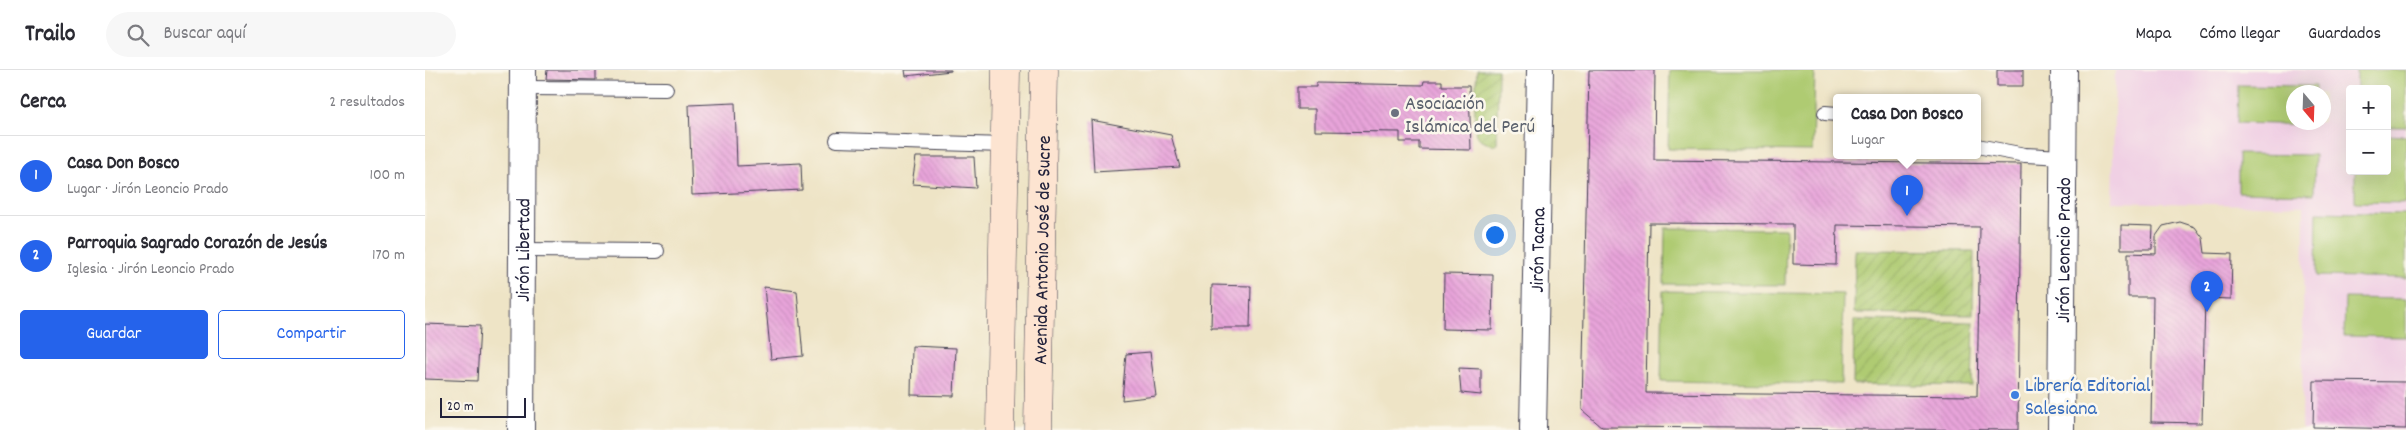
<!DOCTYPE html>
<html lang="es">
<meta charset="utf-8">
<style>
body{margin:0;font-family:Dekko,sans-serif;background:#f7f7f7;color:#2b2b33}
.controls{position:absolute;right:15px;top:15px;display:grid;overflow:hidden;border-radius:5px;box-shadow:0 5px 20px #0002}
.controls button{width:45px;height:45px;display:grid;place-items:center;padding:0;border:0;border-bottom:1px solid #e1e1e2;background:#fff;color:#2b2b33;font:25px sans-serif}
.compass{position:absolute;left:1861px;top:15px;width:45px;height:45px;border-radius:50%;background:#fff;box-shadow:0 5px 20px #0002;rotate:161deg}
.scale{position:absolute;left:15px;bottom:12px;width:86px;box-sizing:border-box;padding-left:5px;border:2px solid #22223b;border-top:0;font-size:14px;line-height:18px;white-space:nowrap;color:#22223b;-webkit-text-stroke:4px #fbf7ec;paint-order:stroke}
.you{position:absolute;left:1069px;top:164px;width:18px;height:18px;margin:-12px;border:4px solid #fff;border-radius:50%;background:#1a73e8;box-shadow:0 0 0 8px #1a73e833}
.badge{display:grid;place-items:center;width:32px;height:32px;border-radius:50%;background:#2563eb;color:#fff;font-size:16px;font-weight:700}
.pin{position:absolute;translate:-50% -41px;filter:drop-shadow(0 1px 2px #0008)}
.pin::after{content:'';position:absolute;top:26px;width:18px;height:15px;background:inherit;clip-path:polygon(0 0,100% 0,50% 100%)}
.popup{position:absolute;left:1408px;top:24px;width:148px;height:65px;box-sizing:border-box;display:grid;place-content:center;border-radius:5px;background:#fff;filter:drop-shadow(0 1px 4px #0005);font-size:16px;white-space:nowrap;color:#7c7c81}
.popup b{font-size:19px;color:#2b2b33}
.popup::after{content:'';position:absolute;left:50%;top:100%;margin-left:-10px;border:10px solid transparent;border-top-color:#fff}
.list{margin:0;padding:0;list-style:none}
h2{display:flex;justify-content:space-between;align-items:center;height:65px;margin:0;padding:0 20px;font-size:21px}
h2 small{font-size:16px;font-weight:400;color:#7c7c81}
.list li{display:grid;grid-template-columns:32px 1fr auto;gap:15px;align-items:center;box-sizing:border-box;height:80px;padding:0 20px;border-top:1px solid #e1e1e2}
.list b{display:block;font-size:19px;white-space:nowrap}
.list p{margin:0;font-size:16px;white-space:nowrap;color:#7c7c81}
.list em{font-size:16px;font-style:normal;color:#7c7c81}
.actions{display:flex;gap:10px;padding:15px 20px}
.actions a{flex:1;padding:11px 0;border:1px solid #2563eb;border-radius:5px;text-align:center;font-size:18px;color:#2563eb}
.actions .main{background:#2563eb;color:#fff}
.icon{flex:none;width:28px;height:28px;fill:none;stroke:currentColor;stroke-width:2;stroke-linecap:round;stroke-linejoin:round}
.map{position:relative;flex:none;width:1981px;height:360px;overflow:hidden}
header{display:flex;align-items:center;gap:30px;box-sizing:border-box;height:70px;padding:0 25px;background:#fff;border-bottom:1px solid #e1e1e2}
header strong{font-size:24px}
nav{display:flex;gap:28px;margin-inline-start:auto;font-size:18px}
.search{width:350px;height:45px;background:#f7f7f7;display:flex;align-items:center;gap:12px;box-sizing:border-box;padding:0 18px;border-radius:28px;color:#7c7c81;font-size:19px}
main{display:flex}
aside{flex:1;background:#fff}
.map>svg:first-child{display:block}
</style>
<header>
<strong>Trailo</strong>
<div class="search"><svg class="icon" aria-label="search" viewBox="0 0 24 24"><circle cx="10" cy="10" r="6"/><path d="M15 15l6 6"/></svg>Buscar aquí</div>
<nav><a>Mapa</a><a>Cómo llegar</a><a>Guardados</a></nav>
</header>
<main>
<aside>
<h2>Cerca<small>2 resultados</small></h2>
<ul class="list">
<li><span class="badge">1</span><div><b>Casa Don Bosco</b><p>Lugar · Jirón Leoncio Prado</p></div><em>100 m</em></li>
<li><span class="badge">2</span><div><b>Parroquia Sagrado Corazón de Jesús</b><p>Iglesia · Jirón Leoncio Prado</p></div><em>170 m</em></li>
</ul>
<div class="actions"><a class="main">Guardar</a><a>Compartir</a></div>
</aside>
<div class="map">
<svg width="1981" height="360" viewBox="0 0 1981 360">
<defs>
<pattern id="garden-furrows" width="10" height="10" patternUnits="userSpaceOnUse" patternTransform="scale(1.25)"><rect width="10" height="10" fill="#afcb72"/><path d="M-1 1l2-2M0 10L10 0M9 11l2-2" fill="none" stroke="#96ae64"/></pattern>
<pattern id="building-back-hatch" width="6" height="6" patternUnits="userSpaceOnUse" patternTransform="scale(1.25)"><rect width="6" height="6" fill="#e8a4da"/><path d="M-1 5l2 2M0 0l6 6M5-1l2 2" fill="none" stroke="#c78dbc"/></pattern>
</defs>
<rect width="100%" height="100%" fill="#fbf7ec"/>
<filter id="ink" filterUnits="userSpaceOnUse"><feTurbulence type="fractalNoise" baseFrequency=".02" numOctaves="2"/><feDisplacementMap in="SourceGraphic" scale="10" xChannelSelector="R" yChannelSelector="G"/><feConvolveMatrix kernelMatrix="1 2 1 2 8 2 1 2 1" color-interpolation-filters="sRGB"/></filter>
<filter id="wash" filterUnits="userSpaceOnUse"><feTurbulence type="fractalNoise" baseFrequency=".0096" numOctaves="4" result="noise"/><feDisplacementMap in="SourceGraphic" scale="20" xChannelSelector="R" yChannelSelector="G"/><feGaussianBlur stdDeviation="1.12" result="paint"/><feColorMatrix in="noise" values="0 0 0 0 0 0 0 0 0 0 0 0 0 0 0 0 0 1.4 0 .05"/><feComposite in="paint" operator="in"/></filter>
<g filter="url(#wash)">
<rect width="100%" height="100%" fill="#eee4c6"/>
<path fill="#f0d0e4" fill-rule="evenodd" d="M1690,0H1981V360H1877L1879,136L1687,132ZM1925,19H1962V101H1925ZM1868,22H1898V52H1868Z"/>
<path fill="url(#garden-furrows)" stroke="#687656" d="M1052,0H1073L1072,75C1063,74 1053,72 1051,61C1048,47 1051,15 1052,0Z
M1430,180L1549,181L1548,245L1429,243Z
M1429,250L1549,252L1547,316L1428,314Z"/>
<path fill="#afcb72" stroke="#687656" d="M1245,0H1390L1388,81L1243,79Z
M1932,0H1981V57H1962V19H1932Z
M1813,15L1890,16V22H1868V52L1889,53V55L1812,53Z
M1962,65L1981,66V133L1930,132V101H1962Z
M1813,84L1890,85L1889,124L1813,122Z
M1892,142L1981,144V208L1891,206Z
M1240,158L1361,159L1360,215L1239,214Z
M1238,221L1418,224L1416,314L1236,311Z
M1920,228L1981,229V267L1919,266Z"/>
<g id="blocks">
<path fill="url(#building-back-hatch)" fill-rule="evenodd" d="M122,0H171V10L121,9Z
M480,0H526V1L481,6Z
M1164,0H1230L1229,90L1596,94L1593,360L1177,357L1157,340ZM1224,153L1368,154V194L1411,195L1412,155L1555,157L1552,326L1221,323Z
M1572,0H1598V16H1572Z
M999,11H1017V16H1044L1046,80L994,79V72H975V62L890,61V39H872V17H891V13L998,15Z
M310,33L312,96L376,93L377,120L267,125L264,35Z
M666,50L746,65L755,97L669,102Z
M491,87H549L551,118L487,114Z
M1755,152L1770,157L1778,168L1780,183L1807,184L1806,229L1780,228L1777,353L1726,352L1728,227H1703V183L1731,184V166L1738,156Z
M1696,155L1728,156L1727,179H1696Z
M1019,204L1068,205L1067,260L1018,259Z
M787,215L826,216L825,258H786Z
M339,217L372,221L378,286L346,289Z
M0,254L55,256L52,311L0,309Z
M487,276L531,278L529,326L486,325Z
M725,282L731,326L697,330L701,284Z
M1034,298L1056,299V325L1036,323Z
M1889,311L1981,312V359L1888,357Z"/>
</g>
</g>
<g filter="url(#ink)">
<use href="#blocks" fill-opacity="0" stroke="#413f50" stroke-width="1"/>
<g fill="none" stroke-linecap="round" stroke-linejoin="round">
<defs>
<path id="service" d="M98,18L241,19
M1400,43L1412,44
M412,70L580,75
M1552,76L1600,85L1638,87
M97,180L232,181"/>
<g id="minor">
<path id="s1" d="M96,360L98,0"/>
<path id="s2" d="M1108,360L1115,0"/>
<path id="s3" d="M1636,360L1639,0"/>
</g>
<g id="secondary">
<path d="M575,360L581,0"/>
<path id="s4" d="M613,360L619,0"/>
</g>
</defs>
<use href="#service" stroke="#413f50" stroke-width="16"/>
<use href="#minor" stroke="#413f50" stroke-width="28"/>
<use href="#secondary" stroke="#413f50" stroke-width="29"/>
<use href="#service" stroke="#fff" stroke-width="14"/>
<use href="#minor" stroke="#fff" stroke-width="26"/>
<use href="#secondary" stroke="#fde4d1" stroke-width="28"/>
</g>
</g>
<circle fill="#6b7280" stroke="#fbf7ec" stroke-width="2" cx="970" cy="43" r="5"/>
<circle fill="#3f7fe0" stroke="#fbf7ec" stroke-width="2" cx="1590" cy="325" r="5"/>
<g text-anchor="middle" stroke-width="5" stroke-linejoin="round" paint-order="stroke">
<g font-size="20" fill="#5b616d" stroke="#fbf7ec" text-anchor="start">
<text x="980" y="39">Asociación<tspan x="980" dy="23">Islámica del Perú</tspan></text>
</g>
<g font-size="20" fill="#22223b" stroke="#fbf7ec">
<text dy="7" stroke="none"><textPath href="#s1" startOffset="180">Jirón Libertad</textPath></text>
<text dy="7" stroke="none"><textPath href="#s4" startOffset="180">Avenida Antonio José de Sucre</textPath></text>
<text dy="7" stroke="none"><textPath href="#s2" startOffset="180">Jirón Tacna</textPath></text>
<text dy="7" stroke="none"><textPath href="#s3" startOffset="180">Jirón Leoncio Prado</textPath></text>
</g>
<g font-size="20" fill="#366cbe" stroke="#fbf7ec" text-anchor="start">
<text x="1600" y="321">Librería Editorial<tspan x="1600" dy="23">Salesiana</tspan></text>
</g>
</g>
</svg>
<div class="controls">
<button>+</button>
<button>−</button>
</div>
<svg class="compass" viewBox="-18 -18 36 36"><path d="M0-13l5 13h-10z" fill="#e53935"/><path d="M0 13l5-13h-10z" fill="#7c7c81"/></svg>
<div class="scale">20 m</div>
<div class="you"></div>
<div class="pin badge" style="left:1482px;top:146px">1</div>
<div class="popup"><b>Casa Don Bosco</b>Lugar</div>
<div class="pin badge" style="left:1782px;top:242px">2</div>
</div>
</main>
